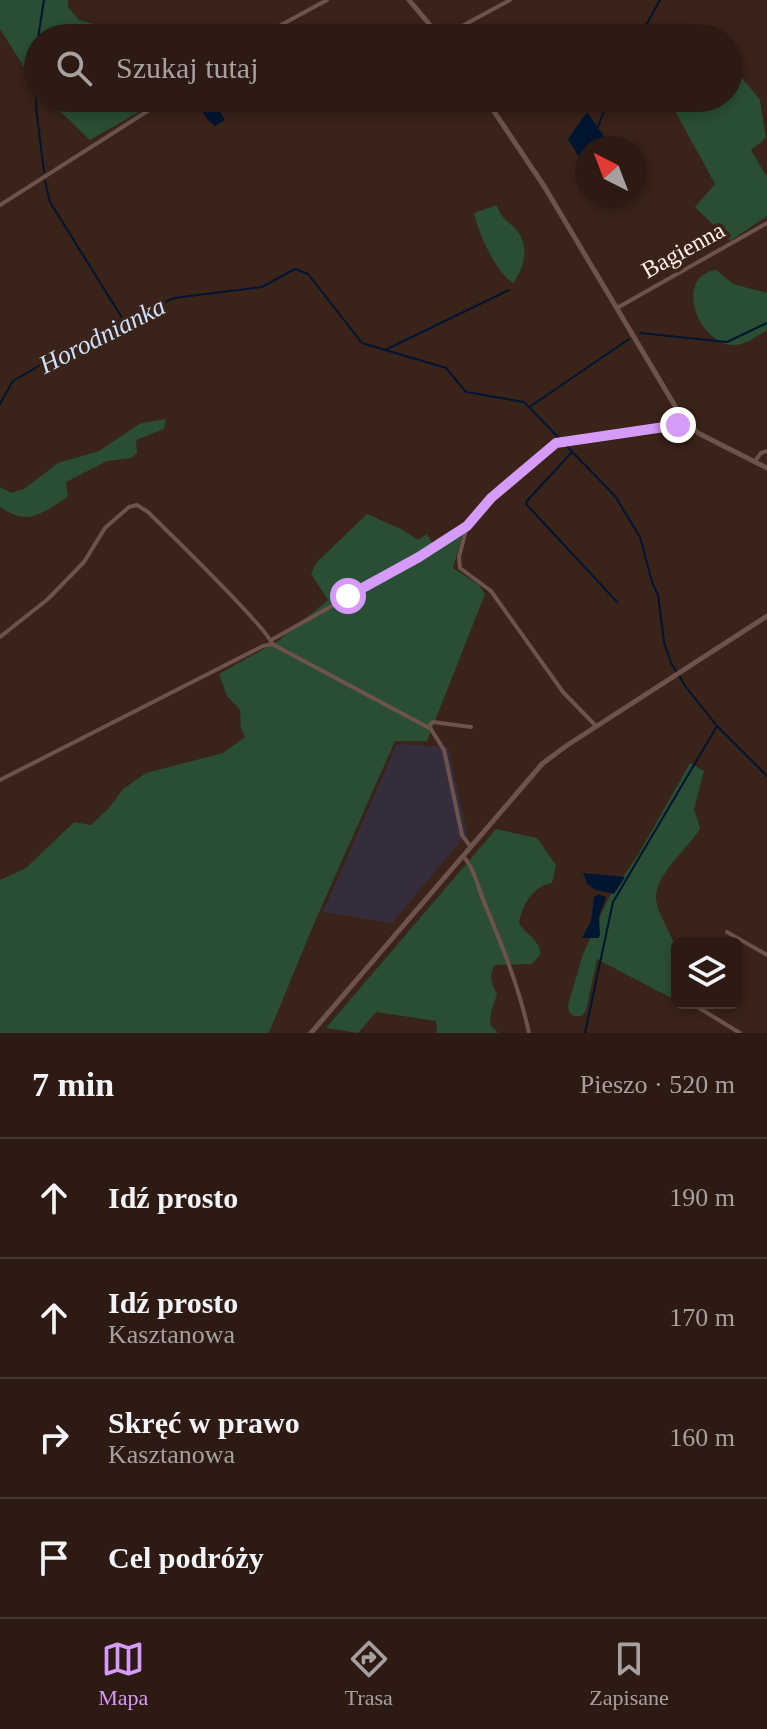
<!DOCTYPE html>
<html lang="pl">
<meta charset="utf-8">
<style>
body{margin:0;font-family:Georgia,serif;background:#34231c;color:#f1f3f6}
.controls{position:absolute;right:24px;bottom:24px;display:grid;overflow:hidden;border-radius:12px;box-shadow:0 4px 12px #0003}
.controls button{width:72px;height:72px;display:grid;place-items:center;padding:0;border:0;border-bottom:2px solid #483833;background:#2c1a13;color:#f1f3f6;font:40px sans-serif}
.compass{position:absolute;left:575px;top:136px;width:72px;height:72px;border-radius:50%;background:#2c1a13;box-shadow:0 4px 12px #0003;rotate:318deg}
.stop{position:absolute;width:24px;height:24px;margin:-18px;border:6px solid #d69bf9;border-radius:50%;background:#fff}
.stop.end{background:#d69bf9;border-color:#fff;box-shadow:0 2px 8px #0008}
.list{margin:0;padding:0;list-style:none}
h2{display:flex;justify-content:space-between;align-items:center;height:104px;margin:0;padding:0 32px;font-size:34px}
h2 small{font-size:26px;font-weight:400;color:#a6a1a0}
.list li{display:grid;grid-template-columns:52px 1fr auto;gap:24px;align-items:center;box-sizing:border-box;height:120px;padding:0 32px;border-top:2px solid #483833}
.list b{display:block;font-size:30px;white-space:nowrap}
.list p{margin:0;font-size:26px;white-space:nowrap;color:#a6a1a0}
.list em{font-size:26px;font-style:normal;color:#a6a1a0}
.icon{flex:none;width:44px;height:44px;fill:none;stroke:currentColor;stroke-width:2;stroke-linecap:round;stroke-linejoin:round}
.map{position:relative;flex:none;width:767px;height:1033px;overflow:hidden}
.search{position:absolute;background:#2c1a13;box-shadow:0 4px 12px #0003;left:24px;right:24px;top:24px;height:88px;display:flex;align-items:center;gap:20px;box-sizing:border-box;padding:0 28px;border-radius:44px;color:#a6a1a0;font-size:30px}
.sheet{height:584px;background:#2c1a13}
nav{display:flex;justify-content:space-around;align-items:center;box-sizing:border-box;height:112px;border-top:2px solid #483833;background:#2c1a13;font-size:22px;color:#a6a1a0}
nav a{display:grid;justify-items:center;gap:4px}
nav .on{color:#d69bf9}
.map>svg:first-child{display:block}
</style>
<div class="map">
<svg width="767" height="1033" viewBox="0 0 767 1033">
<rect width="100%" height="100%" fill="#3a2319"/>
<path fill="#362d3c" d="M397,744L448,747L467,833L392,923L323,912Z"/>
<path fill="#294e33" d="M0,0H68V7L79,20L115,30L118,38H38V89L0,29Z
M729,62L760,100L766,138L751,150L767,177V216L730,241L695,207L715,184L668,98H729Z
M46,98H141L144,109L90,140Z
M497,205C501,221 513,223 520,235C529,251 523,270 513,283C496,273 478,233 474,213Z
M716,270L733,284L767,293V330C757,336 745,346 733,345C698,344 673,277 716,270Z
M166,419L164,429L136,440L137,453L131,458L107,461L66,482L68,497C41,513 29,527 0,507V487L11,493L24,489L58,463L99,451L141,423Z
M367,514L403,530L418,540L427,534L436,549L463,533L453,568L479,585L485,594L427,741H395L313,926L269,1033H0V880L26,868L74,822L91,825L109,808L123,789L146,773L223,753L245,737L241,728L240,710L227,696L219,674L278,641L328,600L311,574L317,562Z
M690,763L704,771L694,809L700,828C689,849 655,873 656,899C657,911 668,929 673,941L677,944V1001L597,959L586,1011L581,1016H574L569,1012L568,1005L583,954L609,897L638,855Z
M496,829L537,838L556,865L552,883C532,887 523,904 519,923C525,934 542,941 540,955L532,964L495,965C488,975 492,984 497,994L491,1012L490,1025L498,1033H437L436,1021L376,1012L358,1033L326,1028Z"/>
<path fill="#001532" d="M194,98H211L225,120L215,126L208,120Z
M587,112L612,148H587V170L568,139Z
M583,873L625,877L614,894L596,890L587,884Z
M599,894L606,897L599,916L600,936L598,938H582L591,921L594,897Z"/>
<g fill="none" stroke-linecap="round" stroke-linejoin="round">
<path stroke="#001532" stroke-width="2" d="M38,38L44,0
M639,38L660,0
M38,41L36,107L44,172
M598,127L609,98
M45,181L50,202L124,321
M640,333L727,342L767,323
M385,350L509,290
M0,404L13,381L82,341L174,298L262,287L295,269L308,274L362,343L446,368L466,392L524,402L615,496L640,537L652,582L658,595L664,642L671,663L686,687L717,726L767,776
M531,406L629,339
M572,452L526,502L527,505L617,602
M585,1033L613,902L717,726"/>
<path stroke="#6d534c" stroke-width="4" d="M257,38L327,0
M440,38L510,0
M0,205L168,98
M617,308L767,223
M755,461L761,453L767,451
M0,637L48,599L84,562L105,528L129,507L137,505L148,512C167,531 269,629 272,644
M273,639L419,557L465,527
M596,726L563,692L491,591L460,568L459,557L467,526L474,516L491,498L556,443L671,426L684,420
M428,727L433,722L471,727
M0,780L263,646L272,644L431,729L444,750L462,835L470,846
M463,856C474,868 478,887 484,902C502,945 519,987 529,1033
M727,932L767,955
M691,1003L740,1033"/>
<path stroke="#6d534c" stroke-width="5" d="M409,0L441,38
M485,98L544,186L681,416L698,433L767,468
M311,1033L542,764L566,746L767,616"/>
</g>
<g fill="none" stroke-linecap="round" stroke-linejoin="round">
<path stroke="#d69bf9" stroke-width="10" d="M348,596L419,557L467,526L491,498L556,443L678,425"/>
</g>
<g text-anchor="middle" stroke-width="8" stroke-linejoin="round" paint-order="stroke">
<g font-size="24" fill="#fdf0eb" stroke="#3a2319">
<text transform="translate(683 250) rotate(-29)" y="8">Bagienna</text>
</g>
<g font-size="26" font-style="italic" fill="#cce1fc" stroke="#3a2319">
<text transform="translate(102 335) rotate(-27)" y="9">Horodnianka</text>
</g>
</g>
</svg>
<div class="controls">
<button><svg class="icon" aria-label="layers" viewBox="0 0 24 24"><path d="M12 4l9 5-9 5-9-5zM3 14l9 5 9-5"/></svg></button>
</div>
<svg class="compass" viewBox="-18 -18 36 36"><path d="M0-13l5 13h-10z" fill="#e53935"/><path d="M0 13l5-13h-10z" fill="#a6a1a0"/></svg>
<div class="stop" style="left:348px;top:596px"></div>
<div class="stop end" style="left:678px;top:425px"></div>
<div class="search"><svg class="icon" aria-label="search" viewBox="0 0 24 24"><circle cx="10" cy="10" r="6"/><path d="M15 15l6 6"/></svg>Szukaj tutaj</div>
</div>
<section class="sheet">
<h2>7 min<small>Pieszo · 520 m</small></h2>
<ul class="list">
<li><svg class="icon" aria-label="ahead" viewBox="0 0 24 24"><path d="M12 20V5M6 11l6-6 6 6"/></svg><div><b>Idź prosto</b></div><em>190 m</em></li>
<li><svg class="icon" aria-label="ahead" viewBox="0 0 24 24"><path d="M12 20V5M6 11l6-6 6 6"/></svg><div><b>Idź prosto</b><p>Kasztanowa</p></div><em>170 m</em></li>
<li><svg class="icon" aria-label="right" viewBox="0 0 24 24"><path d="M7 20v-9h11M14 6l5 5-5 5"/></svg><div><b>Skręć w prawo</b><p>Kasztanowa</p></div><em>160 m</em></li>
<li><svg class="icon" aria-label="arrive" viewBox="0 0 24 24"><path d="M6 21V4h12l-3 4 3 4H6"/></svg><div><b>Cel podróży</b></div></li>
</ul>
</section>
<nav>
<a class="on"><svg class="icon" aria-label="map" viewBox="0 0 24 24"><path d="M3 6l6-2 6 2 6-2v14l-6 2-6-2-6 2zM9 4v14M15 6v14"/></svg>Mapa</a>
<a><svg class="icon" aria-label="directions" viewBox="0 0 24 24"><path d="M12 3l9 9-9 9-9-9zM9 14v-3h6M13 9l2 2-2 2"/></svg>Trasa</a>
<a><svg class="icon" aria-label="saved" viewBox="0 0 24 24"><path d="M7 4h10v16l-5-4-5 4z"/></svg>Zapisane</a>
</nav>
